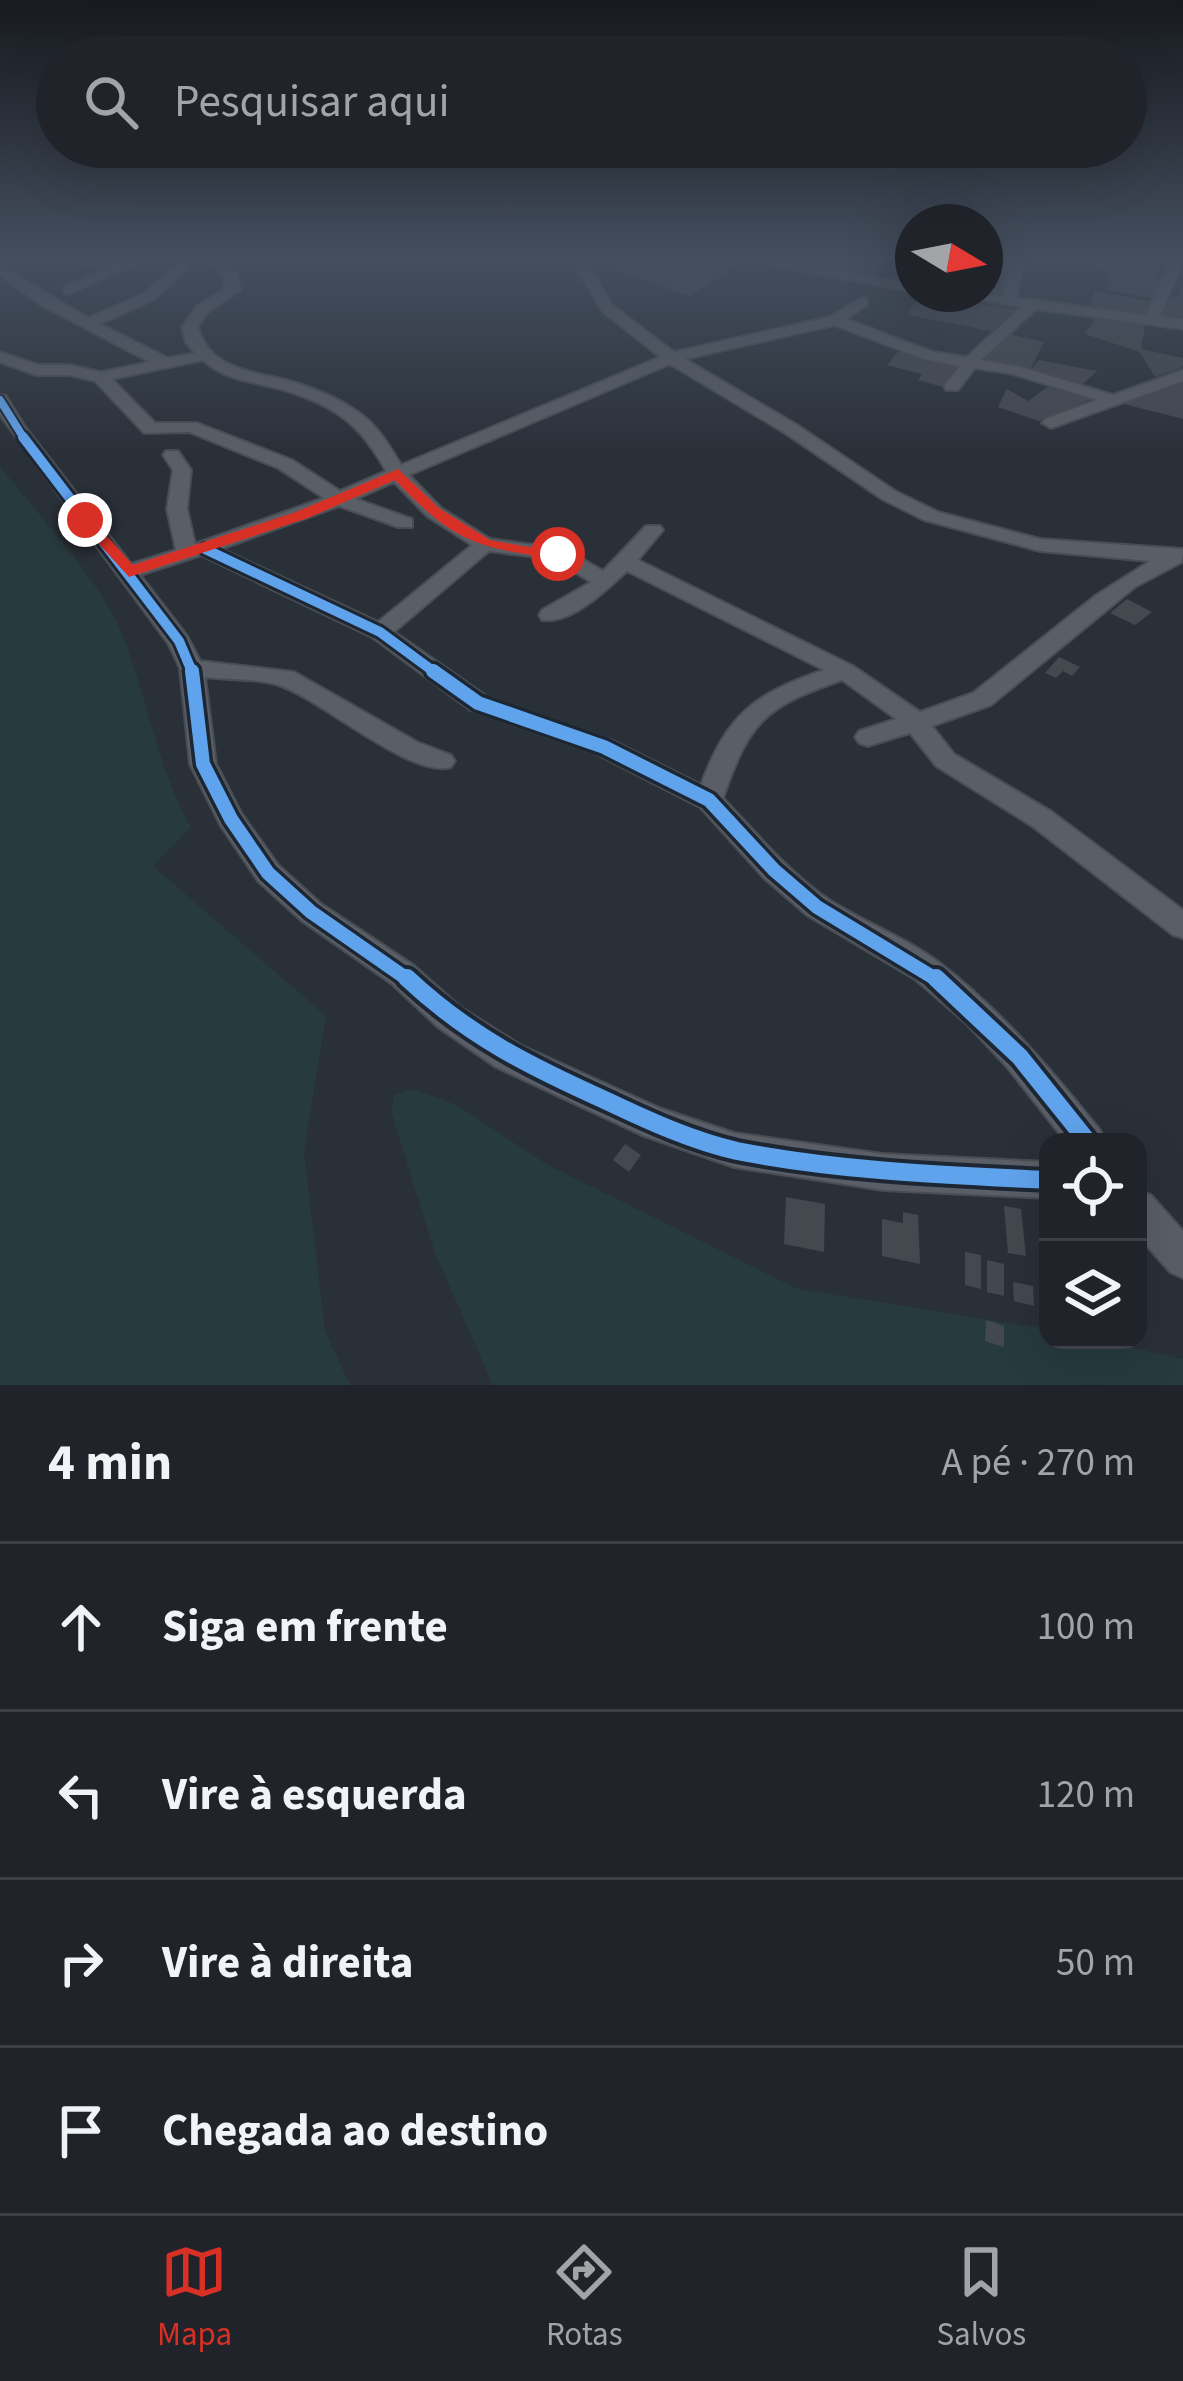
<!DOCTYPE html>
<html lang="pt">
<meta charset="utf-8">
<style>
body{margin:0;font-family:"Source Sans 3",sans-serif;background:#282c32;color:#f1f3f6}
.controls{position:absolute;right:36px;bottom:36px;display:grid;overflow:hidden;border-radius:24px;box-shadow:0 12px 48px #0002}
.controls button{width:108px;height:108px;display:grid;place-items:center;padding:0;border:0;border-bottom:3px solid #3d4147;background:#20242a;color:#f1f3f6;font:60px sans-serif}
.compass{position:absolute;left:895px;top:204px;width:108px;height:108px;border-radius:50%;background:#20242a;box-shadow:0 12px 48px #0002;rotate:100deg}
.stop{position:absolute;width:36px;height:36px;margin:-27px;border:9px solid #d93025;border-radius:50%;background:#fff}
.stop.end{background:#d93025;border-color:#fff;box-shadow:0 3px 12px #0008}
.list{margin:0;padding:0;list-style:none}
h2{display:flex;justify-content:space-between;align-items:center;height:156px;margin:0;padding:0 48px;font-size:51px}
h2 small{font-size:39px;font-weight:400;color:#a2a4a8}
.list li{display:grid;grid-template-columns:78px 1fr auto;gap:36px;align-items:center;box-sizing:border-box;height:168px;padding:0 48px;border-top:3px solid #3d4147}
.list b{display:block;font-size:45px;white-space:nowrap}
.list em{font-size:39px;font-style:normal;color:#a2a4a8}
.icon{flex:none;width:66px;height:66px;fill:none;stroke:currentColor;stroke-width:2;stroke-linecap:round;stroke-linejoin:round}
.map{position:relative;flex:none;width:1183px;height:1385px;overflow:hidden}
.search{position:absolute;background:#20242a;box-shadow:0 12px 48px #0002;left:36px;right:36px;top:36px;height:132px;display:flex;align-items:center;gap:30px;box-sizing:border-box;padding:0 42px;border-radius:66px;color:#a2a4a8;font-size:45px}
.sheet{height:828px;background:#20242a}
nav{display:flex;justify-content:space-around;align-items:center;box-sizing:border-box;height:168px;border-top:3px solid #3d4147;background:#20242a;font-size:33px;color:#a2a4a8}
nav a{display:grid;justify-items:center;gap:6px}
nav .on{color:#d93025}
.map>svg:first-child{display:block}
</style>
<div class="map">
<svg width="1183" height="1385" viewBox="0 0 1183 1385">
<rect width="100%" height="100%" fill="#2a3038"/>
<path fill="#273a3e" d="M0,466C32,507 101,583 120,629C147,694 156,766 191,827L153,866L326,1016L304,1152L325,1331L350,1385H0Z
M411,1089L457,1105L546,1164L798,1289L1048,1329V1340H1098L1183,1359V1385H493L435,1253L391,1111L394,1095Z"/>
<path fill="#444950" d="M636,260H727L739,264L690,296L614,269Z
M799,260H887L873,277Z
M985,260H1011L1005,298L985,296Z
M1096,260H1161L1155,277L1163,278L1155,299L1107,290L1112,271L1095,269Z
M1183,286V319L1161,317L1171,297L1178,298Z
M1094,291L1154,302L1148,316L1090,308Z
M919,294L1021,310L996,332L908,315Z
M1096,317L1145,325L1141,349L1183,358V367L1155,377L1140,352L1085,334Z
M1009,334L1044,342L1029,372L1039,360L1097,371L1079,387L979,361Z
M901,348L918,357L959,367L946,388L918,380L922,374L887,365Z
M1183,378V419L1116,402Z
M1053,383L1096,397L1039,421L998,407L1007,389L1028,401Z
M1127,599L1152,612L1135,625L1110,613Z
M1059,657L1080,667L1072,676L1063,671L1056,678L1045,673Z
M625,1144L641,1155L629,1172L613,1160Z
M786,1197L825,1204L824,1252L784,1244Z
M1004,1206L1021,1209L1026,1256L1008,1253Z
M903,1212L918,1215L920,1264L882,1256V1219L903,1223Z
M965,1252L981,1255V1289L965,1285Z
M987,1260L1004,1264V1296L987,1292Z
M1013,1282L1033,1286L1034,1306L1014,1301Z
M986,1320L1004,1326V1347L985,1341Z"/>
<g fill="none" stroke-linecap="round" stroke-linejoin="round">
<defs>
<path id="minor" d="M60,260H146L69,294L64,293V287L108,268Z
M181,260H196L155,299L100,324L168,358L195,353L186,343L182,327L196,307L226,288L223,275L210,260H225L237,274L240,290L207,313L198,327C209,370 255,372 290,381C310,387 335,397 352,408C376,423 387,441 401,465L660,357L602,311L572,260H586L612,305L674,352L830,317L862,298L867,299V305L846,319L933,352L967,357L1021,307L948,294L1003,296L1010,260H1024L1017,298L1146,315L1171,260H1183L1160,316L1183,319V329L1036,309L981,360L1021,367L1113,395L1183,370V381L1051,428L1042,423L1045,419L1097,400L1013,374L975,368L958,390H946L944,386L960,366L924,359L834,325L685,359L797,425L895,491L938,512L1040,539L1183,549L1182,562L1135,587L991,705L932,726L954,754L1052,812L1183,910V938L1173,935L1032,826L936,766L910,733L868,746L859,743L855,737L859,731L896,719L842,680C765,707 750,720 723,798C756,833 789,873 829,900C865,923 907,938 941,964C1003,1012 1051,1070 1100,1130L1105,1142H1066L1008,1068L966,1023L915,979L807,915L764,878L700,807L595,753L469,709L372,637L201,555L140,575L187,636L200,661L294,672L417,742L451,755L455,761L451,767C411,779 322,700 281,686C259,678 228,680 205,677L216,764L241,813L278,865L321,904L413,965L460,1007L520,1045L659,1108L734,1133L883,1154L1048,1162V1198L883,1190L734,1167L642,1135L496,1067L438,1027L391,983L301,920L258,881L221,826L190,764L180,668L168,643L0,415V395L6,396L25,427L131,564L176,550L167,509L173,470L163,455L166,451H178L191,470L187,509L195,544L324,498L278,468L189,432L144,433L95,381L69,375H36L0,362V352L38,365H69L101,372L150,362L41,305L0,275V265L88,318L145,293ZM203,360C227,382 254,381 284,390C336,406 360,424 386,471L340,491L292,460L197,423H155L112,379ZM670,364L785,433L882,499L924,520L1040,551L1150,561L1095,596L973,693L920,712L853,666L638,560L663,530L660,526H646L603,571L565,549L490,539L441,508L409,475ZM394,482L427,516L472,545L378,622L221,549L339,506L398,527H412V519L356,499ZM489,551L553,559L591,582L542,610L539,615L542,620C573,624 607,589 627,571L824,670C754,694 727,714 701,785L613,741L487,697L394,632Z
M746,260H779L913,284V292Z
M1138,1190L1151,1195L1183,1231V1278L1170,1272L1138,1236Z"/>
</defs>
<use href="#minor" stroke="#484c53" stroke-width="4"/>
<use href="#minor" fill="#5a5e66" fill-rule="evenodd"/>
<defs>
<path id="cycleway-far3" d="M0,400L25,440"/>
<path id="cycleway-far2" d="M23,437L179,641L193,674
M205,549L380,632L437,674"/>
<path id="cycleway-far1" d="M192,671L203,764L231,819L268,873L311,912L410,981
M433,671L478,703L604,747L709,800L774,870L817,907L939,981"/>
<path id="cycleway" d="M407,978C470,1037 531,1067 609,1102C649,1121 693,1141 737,1151C840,1171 944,1175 1048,1180
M936,978L1020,1057L1088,1142"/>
</defs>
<use href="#cycleway-far3" stroke="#1d2633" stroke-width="12"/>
<use href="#cycleway-far2" stroke="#1d2633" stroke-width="16"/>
<use href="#cycleway-far1" stroke="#1d2633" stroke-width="21"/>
<use href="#cycleway" stroke="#1d2633" stroke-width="26"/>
<use href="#cycleway-far3" stroke="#60a3ed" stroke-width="8"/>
<use href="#cycleway-far2" stroke="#60a3ed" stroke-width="10"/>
<use href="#cycleway-far1" stroke="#60a3ed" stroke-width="14"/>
<use href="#cycleway" stroke="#60a3ed" stroke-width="18"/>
</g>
<linearGradient id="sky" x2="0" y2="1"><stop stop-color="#171a1f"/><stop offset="0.57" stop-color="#444e5e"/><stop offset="1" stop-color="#444e5e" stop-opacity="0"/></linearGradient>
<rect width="1183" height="454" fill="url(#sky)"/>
<path fill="#d93025" d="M398,469L440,509L490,540L567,554L558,559C475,547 455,543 395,480L308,518L129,577L77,520L90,517L133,565L296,512Z"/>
</svg>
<div class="controls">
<button><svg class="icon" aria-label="locate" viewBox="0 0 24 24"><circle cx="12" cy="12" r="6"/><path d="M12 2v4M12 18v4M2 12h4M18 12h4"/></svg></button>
<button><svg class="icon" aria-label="layers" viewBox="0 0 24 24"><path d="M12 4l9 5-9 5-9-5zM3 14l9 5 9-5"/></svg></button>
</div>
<svg class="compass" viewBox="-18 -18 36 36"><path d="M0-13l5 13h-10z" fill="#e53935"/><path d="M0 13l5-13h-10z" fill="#a2a4a8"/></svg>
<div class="stop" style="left:558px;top:554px"></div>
<div class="stop end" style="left:85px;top:520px"></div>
<div class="search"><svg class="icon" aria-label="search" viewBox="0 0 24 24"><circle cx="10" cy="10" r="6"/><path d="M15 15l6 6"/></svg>Pesquisar aqui</div>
</div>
<section class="sheet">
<h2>4 min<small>A pé · 270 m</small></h2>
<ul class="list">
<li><svg class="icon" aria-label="ahead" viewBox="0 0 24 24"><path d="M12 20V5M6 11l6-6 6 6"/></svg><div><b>Siga em frente</b></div><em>100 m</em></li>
<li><svg class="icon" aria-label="left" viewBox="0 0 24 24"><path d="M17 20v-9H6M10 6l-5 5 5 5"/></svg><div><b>Vire à esquerda</b></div><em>120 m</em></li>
<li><svg class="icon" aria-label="right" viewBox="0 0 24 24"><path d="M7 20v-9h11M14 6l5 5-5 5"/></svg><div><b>Vire à direita</b></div><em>50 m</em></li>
<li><svg class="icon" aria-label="arrive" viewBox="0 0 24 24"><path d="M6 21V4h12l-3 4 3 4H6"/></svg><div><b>Chegada ao destino</b></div></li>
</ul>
</section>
<nav>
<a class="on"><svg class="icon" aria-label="map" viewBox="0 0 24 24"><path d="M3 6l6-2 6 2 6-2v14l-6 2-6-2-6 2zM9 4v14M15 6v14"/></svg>Mapa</a>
<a><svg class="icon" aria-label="directions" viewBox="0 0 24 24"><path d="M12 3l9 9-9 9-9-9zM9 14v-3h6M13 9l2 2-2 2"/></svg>Rotas</a>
<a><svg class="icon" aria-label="saved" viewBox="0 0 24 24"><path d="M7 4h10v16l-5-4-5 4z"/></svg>Salvos</a>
</nav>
